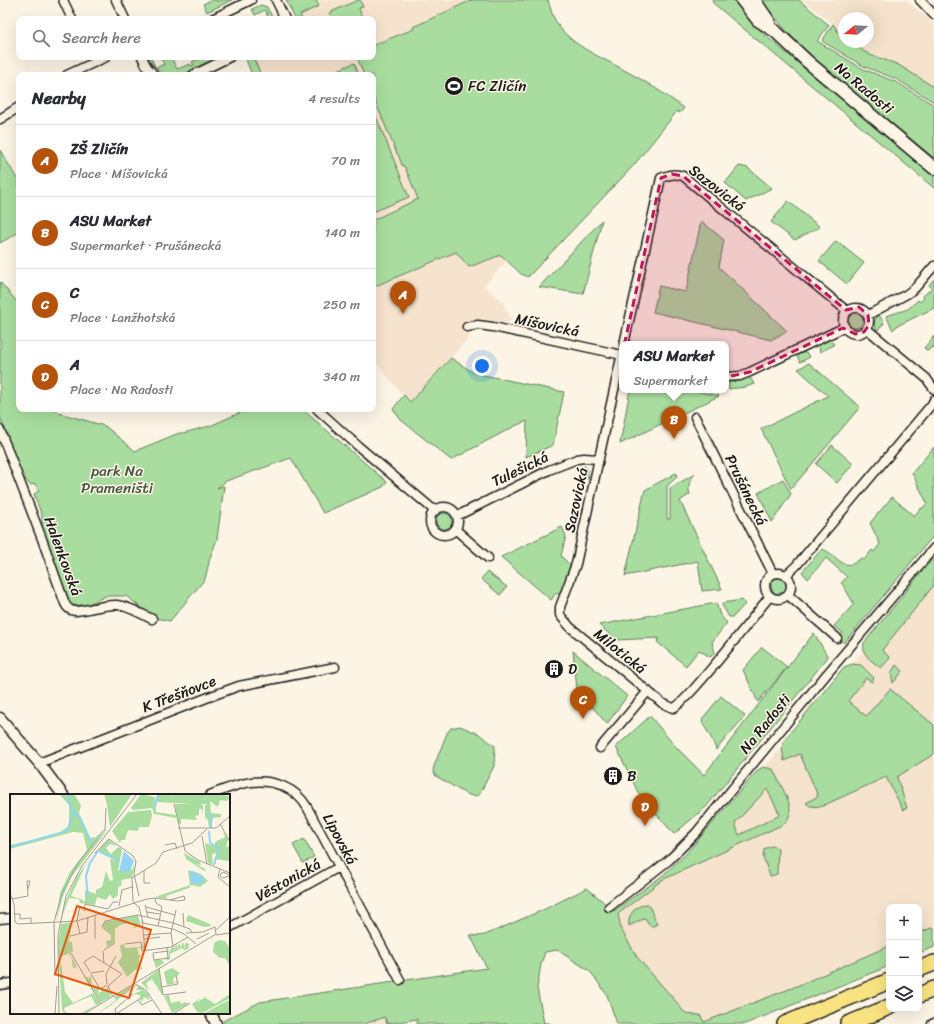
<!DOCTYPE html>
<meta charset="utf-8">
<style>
body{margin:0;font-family:Sriracha,sans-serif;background:#f7f7f7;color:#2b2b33}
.controls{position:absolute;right:12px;bottom:12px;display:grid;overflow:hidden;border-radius:8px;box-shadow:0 4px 16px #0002}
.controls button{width:36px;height:36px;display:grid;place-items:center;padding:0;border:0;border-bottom:1px solid #e1e1e2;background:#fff;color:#2b2b33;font:20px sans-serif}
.compass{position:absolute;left:838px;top:12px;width:36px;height:36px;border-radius:50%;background:#fff;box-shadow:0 4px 16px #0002;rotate:252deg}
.you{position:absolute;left:482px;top:366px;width:14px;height:14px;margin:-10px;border:3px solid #fff;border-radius:50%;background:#1a73e8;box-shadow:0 0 0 6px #1a73e833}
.badge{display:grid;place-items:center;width:26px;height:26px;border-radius:50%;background:#b45309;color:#fff;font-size:13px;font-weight:700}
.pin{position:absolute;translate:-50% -33px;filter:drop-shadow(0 1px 2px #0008)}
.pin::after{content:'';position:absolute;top:21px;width:14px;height:12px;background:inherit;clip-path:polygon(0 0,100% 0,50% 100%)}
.popup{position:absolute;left:619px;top:341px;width:110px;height:52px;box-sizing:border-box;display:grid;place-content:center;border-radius:8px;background:#fff;filter:drop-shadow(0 1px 3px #0005);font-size:13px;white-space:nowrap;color:#7c7c81}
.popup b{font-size:15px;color:#2b2b33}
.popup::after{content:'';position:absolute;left:50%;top:100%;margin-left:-8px;border:8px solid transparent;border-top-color:#fff}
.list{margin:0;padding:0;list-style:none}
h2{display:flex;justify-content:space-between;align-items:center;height:52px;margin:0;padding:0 16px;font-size:17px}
h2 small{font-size:13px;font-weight:400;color:#7c7c81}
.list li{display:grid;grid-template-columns:26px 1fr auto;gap:12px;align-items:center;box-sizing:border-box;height:72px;padding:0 16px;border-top:1px solid #e1e1e2}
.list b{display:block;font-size:15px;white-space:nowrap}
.list p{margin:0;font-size:13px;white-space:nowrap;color:#7c7c81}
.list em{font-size:13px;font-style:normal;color:#7c7c81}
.icon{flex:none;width:22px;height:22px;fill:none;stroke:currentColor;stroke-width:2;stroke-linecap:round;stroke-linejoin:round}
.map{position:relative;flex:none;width:934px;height:1024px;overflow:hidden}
.search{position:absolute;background:#fff;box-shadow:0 4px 16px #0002;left:16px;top:16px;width:360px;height:44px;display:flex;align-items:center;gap:10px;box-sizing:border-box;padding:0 14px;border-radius:8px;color:#7c7c81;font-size:15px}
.panel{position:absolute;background:#fff;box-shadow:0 4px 16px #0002;left:16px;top:72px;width:360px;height:340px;border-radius:8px}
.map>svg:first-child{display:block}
</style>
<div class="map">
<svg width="934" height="1024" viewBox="0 0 934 1024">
<rect width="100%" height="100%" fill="#fcf5e5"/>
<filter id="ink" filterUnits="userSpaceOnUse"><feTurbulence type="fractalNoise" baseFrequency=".025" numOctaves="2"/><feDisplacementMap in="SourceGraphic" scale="8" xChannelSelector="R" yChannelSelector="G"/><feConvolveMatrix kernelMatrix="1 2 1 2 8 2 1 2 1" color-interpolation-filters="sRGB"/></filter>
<g filter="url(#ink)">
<path fill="#f5e3cd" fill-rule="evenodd" d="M293,0H520L473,175L373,220V75H261L254,57H373V19H302Z
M803,0H906L934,24V102L896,79L863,66L822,41L833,24ZM844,18H868V42H844Z
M456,252L469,267L501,255L506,261L484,286L501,300L511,319L509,322L505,323L481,319L466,322L469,337L410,403L373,360V287Z
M934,567V927L919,933V907H889V946L797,986L699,1024L581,945L693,852Z
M385,1016L387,1024H364Z"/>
<path fill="#a9dd9f" stroke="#627c5e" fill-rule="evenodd" d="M212,0H216L217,2L219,0H232L207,12L203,4Z
M286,0H316L319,6L300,15L302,19H295Z
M358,0H360L363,7L359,8L362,18L359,19H333L329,13Z
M472,0H548C550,6 551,12 554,18C567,45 600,56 624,70C645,81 665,94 684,108L680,113L676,111L674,115L634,165L528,277L521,274L501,255L469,267L456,252L373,287V220L418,199L405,167L402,165L398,154H397L373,96V75H364L357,57H373V45L414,29L413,27Z
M712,0H737L749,18L767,37L934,176V188L713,3Z
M762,0H799L829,25L817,41L863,69L896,82L934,105V158C907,136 881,114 854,92C820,64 787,37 762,0Z
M261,5L267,7L273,19H269L265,10L255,15L252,9Z
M833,24L840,35L844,38V42H850L870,55L897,64L934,87V102L896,79L863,66L822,41Z
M148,57H153L151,58L156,68L164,64L160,57H171L177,69L190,64L191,66L194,65L192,62L202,57H221C195,69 166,91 148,57Z
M245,57H253L261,75H252Z
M354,63L359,75H326Z
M373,109L409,197L373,212Z
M0,150L19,182V232L0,243Z
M739,166L748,168L772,188L746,201L725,183Z
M788,201L820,227L795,240L771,222Z
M602,220L583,294L539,287Z
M701,221L724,240L719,267L787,331L771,340L653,312L659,286L686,292Z
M836,241L864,263L847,284L819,261Z
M934,279V308L897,326L893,330L886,316L908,309L918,300L920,302L924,298L923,296L932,288L929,285Z
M0,282L19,304V409H56L59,413L105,426L135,451L179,433H183L210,426L248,409H302L387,482L383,487L323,513L291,458L226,481L217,488L224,486L217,539L210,558L205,579L170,621L155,618L126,596H106L82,607L70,604L42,527V516L34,494L39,491L35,484L30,485L21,474L15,463L0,416Z
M847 320a8 8 0 1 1 16 0a8 8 0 1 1-16 0Z
M879,315L884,323L877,331L874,323L876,317Z
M934,336V348L931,347L928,351L924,348Z
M831,338L834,345L820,352C817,344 824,341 831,338Z
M801,353H806L810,357L800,362L797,356Z
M451,358L474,373L564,392L553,445L526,457L527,421L515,426L451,460L401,420L393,409L404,395L410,402Z
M809,363L860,407L791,489L761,429L828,396L798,369Z
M750,377L754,384L746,387L728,389L729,382L738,381Z
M630,390H692L719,396L620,444Z
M832,445L853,464L837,483L816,464Z
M934,447V535L844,643L839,638L843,633L834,626L854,604L843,585L841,583L847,577L826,558L808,579L802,572L822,549C838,554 843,575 861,558L864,560L872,550L874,552L880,544L870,523L892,497L914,516L921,508L922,509L927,503L912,473Z
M584,466C589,469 589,473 588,479L581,477Z
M676,473L677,477L667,486V519H670V488L695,474C690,480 687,486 690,494L680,501L722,589L702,591L698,561L625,576L645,490Z
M783,479L791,494L772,522L758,493Z
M436 521a8 8 0 1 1 16 0a8 8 0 1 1-16 0Z
M562,527L566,536L561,556L570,565L565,585L559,594L556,593L551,600L501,557Z
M934,557V585L882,650L890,658L881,668C872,661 861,655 864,643Z
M487,572L507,587L500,595L481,579Z
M771 586a8 8 0 1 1 16 0a8 8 0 1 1-16 0Z
M742,600L745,604L733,617H729L722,605V603Z
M716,603L720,615L727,623L712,642L715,653L710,657L699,650L686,666L657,642L659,638L616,640L599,625Z
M814,633L828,657L706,807L674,834L639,794L616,747L650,716L674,745L704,775Z
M762,647L787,667L758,702L743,670Z
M573,651L627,696L607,724L577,689Z
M852,664L861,665L874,678L872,682L866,678L848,701L866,716L890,689L934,725V754L897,777L907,808L903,810L886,777L820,807L810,806L806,803L818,796L800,754L784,761L782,747L785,739L844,667Z
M896,665L903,671L893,683L891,673Z
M721,696L745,716L716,750L713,741L702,722L703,721L702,719Z
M460,726L479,734L495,746L494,766L479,795L473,796L466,794L436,776L433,772L434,766L447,733L451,728Z
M763,767L773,769C778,781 791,800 790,812C790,817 787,820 784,824L662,880L618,914L621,929L637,957L678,1004C685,1015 688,1015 700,1015L704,1022L797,986L889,946V966L745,1024H617L607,995L590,971L557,950L545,952L541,964L537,988L544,1023H549L551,1024H417V1019L387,1024L385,1017L364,1024H225L223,1021L260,1002L487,968L470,935L478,936L485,935L545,909L587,888L614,911L662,876L686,854L758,770ZM767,789L780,815L739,835L735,823Z
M304,839L314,857L303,863L293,845Z
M773,846L778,849L777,874L770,876L763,857L764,849L768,847Z
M646,904H648L657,924L651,927L645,918L629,926C627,914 636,906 646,904Z
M934,927V947L919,953V933Z"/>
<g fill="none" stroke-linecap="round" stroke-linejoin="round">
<defs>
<path id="minor" d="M63,0L72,19
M116,0L125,19
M276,0L285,19
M920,0L934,15
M212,19L251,0
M142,57L147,67L154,75
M67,75L106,57
M193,75L230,57
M0,119L19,107
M843 321a13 13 0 1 1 26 0a13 13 0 1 1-26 0Z
M868,315L907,294L916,287L934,266
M467,327L478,325L493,327L622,355
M867,329L926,378L934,389
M624,344L661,178C669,175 674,173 683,176L847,311
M622,353L576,564L560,607V615L570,627L662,703L673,708C684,706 757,612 770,596
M726,377L740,376L750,372L845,327
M317,409L358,446L435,511
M695,417L773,574
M0,430L42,539L64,601C66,607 69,611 76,611C90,610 104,604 117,605C129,606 141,614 152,619
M430 521a14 14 0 1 1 28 0a14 14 0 1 1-28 0Z
M457,516L549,470L577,459L584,458L599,459
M455,529L488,558
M765 586a13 13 0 1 1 26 0a13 13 0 1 1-26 0Z
M786,575L796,566L932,404L934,400
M788,595L837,638
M600,748L648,691
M39,763L214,695L239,686L335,667
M210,795C223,790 237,784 251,782C273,779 296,788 307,807L400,980
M609,907L669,860L696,833L826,675L934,548
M0,919L11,918
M229,928L339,867
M0,985L11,983
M932,1024L934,1023"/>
<path id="tertiary" d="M0,718L39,763L63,795
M211,1013L216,1024"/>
<path id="secondary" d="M742,0L758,20L775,31L808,62L934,168
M754,0L769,22"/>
<path id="motorway" d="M919,969L934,963
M919,995L934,989
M785,1024L889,981
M848,1024L889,1007"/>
</defs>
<use href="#minor" stroke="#1c1c1c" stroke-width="11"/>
<use href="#tertiary" stroke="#1c1c1c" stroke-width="13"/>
<use href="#secondary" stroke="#1c1c1c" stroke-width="15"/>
<use href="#motorway" stroke="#1c1c1c" stroke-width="18"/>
<use href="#minor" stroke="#fcf5e5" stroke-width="8"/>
<use href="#tertiary" stroke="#fcf5e5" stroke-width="10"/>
<use href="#secondary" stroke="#fcf5e5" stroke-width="12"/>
<use href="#motorway" stroke="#f8e281" stroke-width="15"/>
</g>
</g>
<path fill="#c2185b" fill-opacity="0.2" stroke="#c2185b" stroke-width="3" stroke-dasharray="8 5" stroke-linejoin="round" d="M672,174L683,176L846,310L859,307L868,315L869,325L864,332L855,334L843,328L750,372L727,377L622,355L661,178Z"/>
<defs>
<symbol id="stadium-disc" viewBox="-11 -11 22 22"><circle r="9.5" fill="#1c1c1c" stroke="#fcf5e5"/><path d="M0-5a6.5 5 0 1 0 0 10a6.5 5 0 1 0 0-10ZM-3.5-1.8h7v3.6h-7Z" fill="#fff"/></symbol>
<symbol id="building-disc" viewBox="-11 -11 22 22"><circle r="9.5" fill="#1c1c1c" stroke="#fcf5e5"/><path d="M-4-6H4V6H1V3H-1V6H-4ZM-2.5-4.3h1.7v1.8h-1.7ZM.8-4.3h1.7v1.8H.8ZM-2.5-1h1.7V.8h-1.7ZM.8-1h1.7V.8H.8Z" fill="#fff"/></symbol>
</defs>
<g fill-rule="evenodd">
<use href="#stadium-disc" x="443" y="75" width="22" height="22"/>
<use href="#building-disc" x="543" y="658" width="22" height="22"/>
<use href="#building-disc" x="602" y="765" width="22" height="22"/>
</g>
<g text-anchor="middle" stroke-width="3" stroke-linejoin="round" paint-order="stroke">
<g font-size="15" fill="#1c1c1c" stroke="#fcf5e5" text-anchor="start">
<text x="468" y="91">FC Zličín</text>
<text x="568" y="674">D</text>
<text x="627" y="781">B</text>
</g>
<g font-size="15" fill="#1c1c1c" stroke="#fcf5e5">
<text transform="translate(864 88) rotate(40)" y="5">Na Radosti</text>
<text transform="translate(717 188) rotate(38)" y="5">Sazovická</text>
<text transform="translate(547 325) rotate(12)" y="5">Míšovická</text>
<text transform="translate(520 469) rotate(-26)" y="5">Tulešická</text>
<text transform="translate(746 490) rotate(64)" y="5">Prušánecká</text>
<text transform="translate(576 500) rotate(-78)" y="5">Sazovická</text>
<text transform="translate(63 556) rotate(70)" y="5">Halenkovská</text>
<text transform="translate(620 651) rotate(39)" y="5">Milotická</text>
<text transform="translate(179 694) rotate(-21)" y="5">K Třešňovce</text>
<text transform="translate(765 724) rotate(-51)" y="5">Na Radosti</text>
<text transform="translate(340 839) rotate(62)" y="5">Lipovská</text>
<text transform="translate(288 880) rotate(-29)" y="5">Věstonická</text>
</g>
<g font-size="15" fill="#465643" stroke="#fcf5e5">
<text x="117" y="476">park Na<tspan x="117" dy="17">Prameništi</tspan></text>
</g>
</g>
<g transform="translate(10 794)">
<rect width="220" height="220" fill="#fcf5e5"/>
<path d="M49,0H64L71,11L69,19L80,44L86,43L96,33L83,51L99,34L62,82L52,105L46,128L50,99L60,78L77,56L73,39L63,38L0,55V51L46,41L59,32V11ZM94,0H122L100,33L97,11ZM131,0L145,3L146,18L166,21V24L144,20L142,14L123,16L121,14ZM148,0H163L164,3V0H211L220,3L217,7L210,6L208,13L200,7L201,19L211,20V23L201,24L202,34H199L198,26L195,24V11L198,10H190L193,11V22L192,15H189V21L185,22L187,26L171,25V30H175H168L165,10H182L147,8ZM141,16L142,22L139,33H129L128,37L118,36L115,46H111L110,49L102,37L118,18ZM213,38L218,45L216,53L220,52L219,67L204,65L208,59L202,60L203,71L198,69L195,49L205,52V48L215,43ZM98,45L107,52L100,50L96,54L101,60L108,53L112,55L108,77L122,76L125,69L122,84L111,86L112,91L108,93V101L103,105L100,100L96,106L87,103L85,111L70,109L69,105L59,104L50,128L56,106L67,82L76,70L61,102L71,105L75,108V96L86,100V96L92,93L96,77L100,87L103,86L100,65L109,67L92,60L88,56ZM174,59L190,68L191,71L186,70L195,75L196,78L176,65ZM178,76L191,80L198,87L190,93L181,91L179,94L156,102L157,105L145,103L180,91ZM128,121L131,132L124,134L123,128L110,131L105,135V148L97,153L96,147L101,146V141L92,134L95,128ZM178,121L200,130L201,132L194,133L176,127ZM62,128L59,148H62L63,158L60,159L67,173L63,174L61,161L58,162L60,159L50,163L55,198L63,209L83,199L90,209L76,218L72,220H69L86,211L81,202L54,214L55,218L64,220H55L52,216L48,149L51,130ZM133,146L134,155L127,154L129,162L132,160L129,165L130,172H133L130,174L134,175L125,176L117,183L108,168L112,163L110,151L114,150L115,154L132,153ZM209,146L215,147L220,154V172L215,164H210L203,158L204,149ZM175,147L179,150L178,154L184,150L176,156H174L172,154L160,160V165L146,174L141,159L144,166H152L154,169L158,166L154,165L159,162L158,154L160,158L161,154L164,152V157L165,152L167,151V156L168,151L170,150L171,154L172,149L173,148L175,155V149L178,150ZM162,174L170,179L163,185L164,189L167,187V189L157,191L154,178ZM149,175L153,201H152L142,185L136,189L139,196L131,189ZM81,181L82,191L87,193L85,196L88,193L89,196L88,200L94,195L96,197L97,192L101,203L91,208L74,182L79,184ZM121,192H130L138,200L140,206L134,203L131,209L130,201L123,200L133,196H126L129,192L124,193L97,214L87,220L106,206L104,203ZM220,200V204L192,219L187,218L182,210L191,203L186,209L194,204L193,202L205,210ZM159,201L161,209L170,207L171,210L176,208L178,210L162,219L154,202ZM220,206V220H193L211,210Z" fill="#a9dd9f"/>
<path d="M114,57L124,67L120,77H109ZM183,77L193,83L194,87L190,90L182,89L179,78Z" fill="#91d4f3"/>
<path fill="none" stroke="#91d4f3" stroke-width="2" d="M145,13L148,0M63,16L71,26L82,50M201,33L202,19M199,37L200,49L209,54L204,71M0,53L57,37L63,20L57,0M89,57L109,67M78,104L76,82L80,69L88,57"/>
<path fill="none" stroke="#a29e95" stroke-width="1" d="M164,10L175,57L188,66L220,79M210,30L220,48M168,34H206L220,22M192,42L197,70M155,51L165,49L167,55M85,59L99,45L122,61L126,67L124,80L129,102M210,75L208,83L220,93M134,77V89H140M220,81L213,78L210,81L212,84L220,82M0,99L4,110L5,128L8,130L67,127L137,105L145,104L160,106L168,107L175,106L174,102L160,106M145,104L146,109L152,113L148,132M2,105L18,102L17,87H20L18,95M135,111L138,123M70,112L67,127L70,140M109,112L112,96L122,93M136,113L165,121M98,115L103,108H108M74,117L75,110L98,115M137,118L150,120M173,119L174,133M5,120H10V125L21,124V129M85,121V145M132,126L135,156M92,133L95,127L128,121L163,129L180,135L182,139M206,136L220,123M176,139L193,138L205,133L206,140M134,141L161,139M206,141L220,139M60,142L77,138L78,123M134,145L150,143M187,145L199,139M131,148L132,157L161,153L178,143M115,150L131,148M186,150L174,140L163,135L133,129L129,113L123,108L122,84L146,69L153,58L182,49L197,35M163,152L161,139L166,116M157,153V154L158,163V164L144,166L143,159L158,157M94,156L105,149M93,157L94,169M61,159L91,210M149,174L153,201L176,198M80,178L74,168L83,162L112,180L98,192M81,179L94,177M81,180L90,195L97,191M45,182L44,128L52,99L68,69L95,36L96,14M97,190L96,180L106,162M125,190L136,196L152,220M98,192L103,203M152,193L168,190L166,181M123,200L105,215L106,220L131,204M128,206L132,211L142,206M45,220L47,192M49,220L48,141L56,102L72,72L127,0M74,220L206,140M163,220L180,209"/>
<path fill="#e8590c" fill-opacity="0.15" stroke="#e8590c" stroke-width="2" d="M67,112L141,136L119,204L45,180Z"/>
<rect width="220" height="220" fill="none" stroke="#1c1c1c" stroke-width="2"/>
</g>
</svg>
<div class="controls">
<button>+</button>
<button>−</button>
<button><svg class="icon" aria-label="layers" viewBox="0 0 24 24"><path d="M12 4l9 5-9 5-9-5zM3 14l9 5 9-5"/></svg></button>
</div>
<svg class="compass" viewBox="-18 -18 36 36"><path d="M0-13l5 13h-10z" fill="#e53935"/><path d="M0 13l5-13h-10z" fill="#7c7c81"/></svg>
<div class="you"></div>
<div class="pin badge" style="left:403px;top:314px">A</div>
<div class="pin badge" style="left:674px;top:439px">B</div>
<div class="popup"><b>ASU Market</b>Supermarket</div>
<div class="pin badge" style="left:583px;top:719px">C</div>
<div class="pin badge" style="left:645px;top:826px">D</div>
<div class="search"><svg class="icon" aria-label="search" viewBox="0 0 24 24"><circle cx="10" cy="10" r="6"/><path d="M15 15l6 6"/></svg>Search here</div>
<section class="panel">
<h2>Nearby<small>4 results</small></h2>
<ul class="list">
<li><span class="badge">A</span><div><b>ZŠ Zličín</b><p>Place · Míšovická</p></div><em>70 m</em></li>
<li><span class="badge">B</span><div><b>ASU Market</b><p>Supermarket · Prušánecká</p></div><em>140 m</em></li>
<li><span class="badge">C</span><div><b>C</b><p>Place · Lanžhotská</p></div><em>250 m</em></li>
<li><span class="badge">D</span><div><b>A</b><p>Place · Na Radosti</p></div><em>340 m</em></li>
</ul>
</section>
</div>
